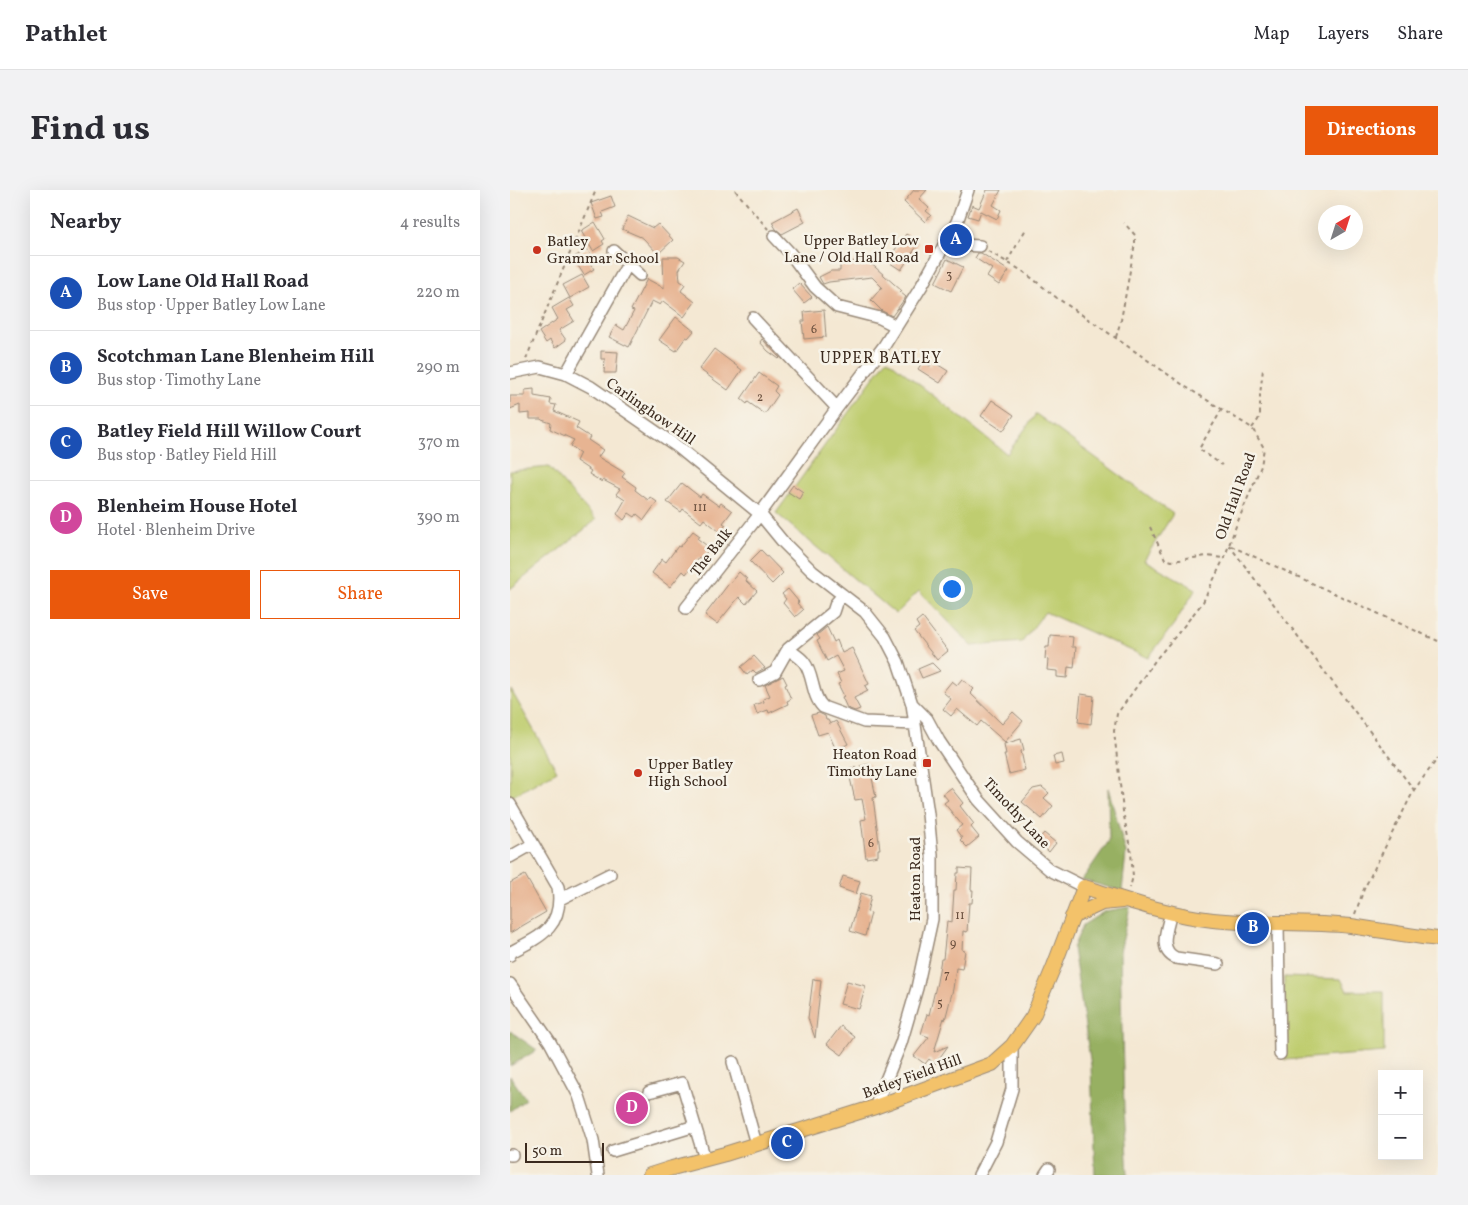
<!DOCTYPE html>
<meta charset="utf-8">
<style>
body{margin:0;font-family:Vollkorn,serif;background:#f2f2f3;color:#2b2b33}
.controls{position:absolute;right:15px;bottom:15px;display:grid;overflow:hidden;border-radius:0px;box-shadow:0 5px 20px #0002}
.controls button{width:45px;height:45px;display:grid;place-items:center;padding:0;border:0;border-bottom:1px solid #e1e1e2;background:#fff;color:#2b2b33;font:25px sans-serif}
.compass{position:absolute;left:808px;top:15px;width:45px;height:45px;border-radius:50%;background:#fff;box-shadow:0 5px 20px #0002;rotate:39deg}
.scale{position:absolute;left:15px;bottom:12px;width:79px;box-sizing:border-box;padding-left:5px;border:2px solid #3b2a1e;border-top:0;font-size:14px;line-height:18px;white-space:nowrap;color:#3b2a1e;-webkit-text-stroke:4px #f7f3e8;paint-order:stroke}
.you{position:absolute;left:441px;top:398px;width:18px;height:18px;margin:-12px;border:4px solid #fff;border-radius:50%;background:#1a73e8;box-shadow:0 0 0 8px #1a73e833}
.badge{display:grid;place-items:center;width:32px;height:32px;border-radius:50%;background:#ea580c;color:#fff;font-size:16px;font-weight:700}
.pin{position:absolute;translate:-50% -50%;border:2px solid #fff;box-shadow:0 1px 5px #0006}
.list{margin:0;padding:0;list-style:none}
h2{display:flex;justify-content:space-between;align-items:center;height:65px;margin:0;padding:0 20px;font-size:21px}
h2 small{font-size:16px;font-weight:400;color:#7c7c81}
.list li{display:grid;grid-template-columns:32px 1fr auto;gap:15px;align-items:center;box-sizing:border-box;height:75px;padding:0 20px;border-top:1px solid #e1e1e2}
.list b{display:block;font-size:19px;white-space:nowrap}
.list p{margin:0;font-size:16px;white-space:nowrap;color:#7c7c81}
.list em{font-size:16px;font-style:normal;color:#7c7c81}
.actions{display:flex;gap:10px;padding:15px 20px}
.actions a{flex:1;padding:11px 0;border:1px solid #ea580c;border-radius:0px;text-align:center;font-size:18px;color:#ea580c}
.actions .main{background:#ea580c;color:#fff}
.map{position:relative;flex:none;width:928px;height:985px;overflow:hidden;border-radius:0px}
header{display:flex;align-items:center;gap:30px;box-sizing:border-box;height:70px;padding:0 25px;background:#fff;border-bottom:1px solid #e1e1e2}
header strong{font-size:24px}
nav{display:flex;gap:28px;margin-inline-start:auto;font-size:18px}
.intro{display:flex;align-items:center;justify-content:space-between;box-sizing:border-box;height:120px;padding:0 30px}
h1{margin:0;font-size:35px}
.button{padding:12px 22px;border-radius:0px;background:#ea580c;color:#fff;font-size:18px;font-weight:700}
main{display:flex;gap:30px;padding:0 30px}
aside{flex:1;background:#fff;border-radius:0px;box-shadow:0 5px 20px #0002}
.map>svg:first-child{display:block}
</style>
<header>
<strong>Pathlet</strong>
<nav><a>Map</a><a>Layers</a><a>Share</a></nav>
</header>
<div class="intro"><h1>Find us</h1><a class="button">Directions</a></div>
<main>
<aside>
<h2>Nearby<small>4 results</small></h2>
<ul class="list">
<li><span class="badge" style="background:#1a4fb4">A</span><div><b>Low Lane Old Hall Road</b><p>Bus stop · Upper Batley Low Lane</p></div><em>220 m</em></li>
<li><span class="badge" style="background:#1a4fb4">B</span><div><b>Scotchman Lane Blenheim Hill</b><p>Bus stop · Timothy Lane</p></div><em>290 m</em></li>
<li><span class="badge" style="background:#1a4fb4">C</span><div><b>Batley Field Hill Willow Court</b><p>Bus stop · Batley Field Hill</p></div><em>370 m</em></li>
<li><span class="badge" style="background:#d1479c">D</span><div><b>Blenheim House Hotel</b><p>Hotel · Blenheim Drive</p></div><em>390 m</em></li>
</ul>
<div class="actions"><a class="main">Save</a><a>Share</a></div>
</aside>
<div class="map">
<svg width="928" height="985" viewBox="0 0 928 985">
<rect width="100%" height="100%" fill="#f7f3e8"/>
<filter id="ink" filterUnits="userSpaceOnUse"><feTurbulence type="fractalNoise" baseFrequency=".02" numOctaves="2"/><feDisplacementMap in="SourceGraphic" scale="10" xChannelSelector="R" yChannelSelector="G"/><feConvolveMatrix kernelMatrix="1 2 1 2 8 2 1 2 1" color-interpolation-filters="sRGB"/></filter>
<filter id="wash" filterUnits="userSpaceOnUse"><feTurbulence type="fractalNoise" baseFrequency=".0096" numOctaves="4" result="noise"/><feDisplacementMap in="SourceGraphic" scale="20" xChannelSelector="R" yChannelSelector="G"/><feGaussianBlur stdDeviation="1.12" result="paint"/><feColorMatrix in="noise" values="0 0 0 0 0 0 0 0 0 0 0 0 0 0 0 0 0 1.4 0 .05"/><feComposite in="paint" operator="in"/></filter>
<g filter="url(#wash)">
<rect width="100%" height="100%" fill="#f4e8d3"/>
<path fill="#bfcd6f" stroke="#7d7c46" d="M377,169L497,264L526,224L663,324L634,370L686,399L664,434L638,468L535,422L512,452L462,456L409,401L386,424L266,323Z
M39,277L86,330L0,399V281Z
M1,500L47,581L1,607L0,605Z
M774,787L831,789L837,801H874V862L775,870Z"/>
<path fill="#97b062" stroke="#696d40" d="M598,598L616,663L612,701L572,690L599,651Z
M620,717L610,762L614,919L618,985H585L581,876L563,758L573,735L595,721Z
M0,841L27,860L0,876Z
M0,886L16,909L0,921Z"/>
<g id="blocks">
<path fill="#e7b492" d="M404,0H417L409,9L419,18L416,21L421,25L415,32L394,12Z
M477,0H491L483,15L491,20L487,29L471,21L468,29L458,26L462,15L469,18Z
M101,6L105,17L92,22L94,27L87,29L81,13Z
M288,18L295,32L272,44L266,39L262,32Z
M118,26L143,38L148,34L163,50L148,64L133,48L112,39Z
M85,32L95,49L92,51L94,54L83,61L71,41Z
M396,44L409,53L391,80L377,71Z
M77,59L84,70L80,73L84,79L74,85L63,68Z
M468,63H471L499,81L489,95L477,87L482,79L465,68Z
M153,67H168L175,71L169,80L170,91L175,94L171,101L185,112L174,127L153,111L150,115L142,111L119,157L99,147L106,135L114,140L124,121L121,120L137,89L154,98Z
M437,69L453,77L441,101L425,93Z
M357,70L392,101L390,102L396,107L382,126L372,121L361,110L372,97L362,87L319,92L313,94L309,87L321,81H330V73Z
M72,85L79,97L60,108L53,95Z
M289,93L302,107L294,113L282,99Z
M59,108L64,116L57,120L64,131L49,140L56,150L45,158L40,150L36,153L29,142L48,129L42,118Z
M314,120L316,147L294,149L292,131H295L294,122Z
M166,127L184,141L178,148L176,147L166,161L149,150Z
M252,149L270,168L269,169L258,161L250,152Z
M204,159L232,180L218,200L189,179Z
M91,161L108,162L106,183H94L95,169H91Z
M413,171L420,176L422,171L438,181L430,193L408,179Z
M249,183L267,196L264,201L268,205L255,224L238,212L237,214L231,209Z
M24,199V206L41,209L40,214L46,215L44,221L69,232L66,238L80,247L78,250L93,260L88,267L115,283L112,287L126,297L125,300L138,310L140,307L147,312L134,330L127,324L125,327L119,323L114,330L107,324L115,310L106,304L110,299L93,290L92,292L79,284L81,281L66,271L70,263L60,256L64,250L40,239L41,233L32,230L31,229H20V223L10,224V215L0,219V206H15V200Z
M482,210L504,225L493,241L471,226Z
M172,293L190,307L192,304L209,316L211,313L222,321L213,333L216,335L210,342L194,329L191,333L173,319L171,322L157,312Z
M283,295L293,302L289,309L278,302Z
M183,341L190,346L188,349L200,358L191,369L189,367L176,384L173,381L160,397L142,383L152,369L156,372L168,356L170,357Z
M251,360L273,383L262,394L240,371Z
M229,382L237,389L236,391L247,401L236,414L229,407L207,434L195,425L217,396Z
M278,399L289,412L287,413L293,420L285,427L273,413L276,409L272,404Z
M412,427L438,461L427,470L404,441L409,437L406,432Z
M317,437L324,452L327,450L332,463L342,458L359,494L355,496L358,501L344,508L350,519L345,521L337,518L332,507L334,506L328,494L331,493L327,484L334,481L326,466L317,471L307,451L310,449L307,445Z
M540,445L563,447L562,457H566L564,478L558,477L557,488L547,487V481L537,480L538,470L535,469L536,457H539Z
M244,466L255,478L246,483L243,480L237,485L231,477Z
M422,473L430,481L412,488L408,479Z
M273,486L277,494L275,495L281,509L277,511L278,514L259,523L258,520L247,524L244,515L254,512L253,509L260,506L255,495Z
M452,489L464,499L460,503L492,534L503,522L513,531L495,552L471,531L467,536L447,519L441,526L433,519L441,509L433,502L442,491L447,495Z
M571,504L584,506L581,534L568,532Z
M309,523L315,526L316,530H318L320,534L326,531L338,554L326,560L318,542L308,545L301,525Z
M511,549L514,560L511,561L515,580L499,584L494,564H496L494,554Z
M552,564L554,573L545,575L543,566Z
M359,574L366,607L363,608L370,659H368V666L356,668L351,630L356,629L352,609L345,610L338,579Z
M532,597L539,603L534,608L543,616L532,629L512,612L523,599Z
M441,598L453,613L450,616L464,634L461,637L469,647L457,657L450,650L452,648L446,640L452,635L434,613L438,610L433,604Z
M534,643L546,653L539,662L527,651Z
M449,678L462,679L461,700H463L462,713H459L457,742L453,741L452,760L455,761L452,779L446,778L443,799L435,830L434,828L424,862L438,856L425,874L419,869L415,874L404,866L419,847L411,844L417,824L419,825L427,792L431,769H433L437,731L442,732L444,700H446L447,683H449Z
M15,685L36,722L0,743V693Z
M333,686L350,691L346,704L329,698Z
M351,703L361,706L357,722L361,723L355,746L340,741Z
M303,789L311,790L305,848L298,828Z
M337,791L356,796L349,819L330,814Z
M331,836L345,847L332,865L317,854Z"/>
</g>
</g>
<g filter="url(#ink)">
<use href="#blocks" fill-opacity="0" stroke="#988978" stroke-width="1"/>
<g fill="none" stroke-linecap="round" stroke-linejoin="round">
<defs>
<path id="minor" d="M264,46L280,63L305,97L327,117L370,128L386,136
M433,57L452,55L470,56
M104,61L118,74
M243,128L327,218
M0,183L30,177L56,184L81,197L168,257L250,324L273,352L302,381L355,422L375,447L388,472L402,514L417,529L429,551L468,609L507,652L540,680L574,697
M56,184L118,74L130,85
M176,418L250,324L327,218L374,156L411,97L447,32L458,0
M278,459C283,463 290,467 294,472C304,485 301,505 313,517L354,532L405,534
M249,490L265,482L278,459L323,422L326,413L333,405
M0,614L48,697C54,736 32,746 1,762L0,765
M0,667L23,654
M50,709L100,684
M661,722C658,737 647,760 666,768L708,774
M768,734L770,864
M0,794L40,852L69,906L83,950L88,985
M223,872L246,954
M139,902L172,893L185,936
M365,917L391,853L407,798L422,729V665L418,624L402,514
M103,961L185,936L195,969
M0,965H2
M469,985L486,952L502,899V856
M535,985L539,979"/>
<path id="major" d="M562,727L592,713L612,711
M140,985L162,978L215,964L365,917L482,874L502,856L523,826L544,776L574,697C616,710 659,725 703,730C749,735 795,731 841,736C870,740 899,746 928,749"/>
</defs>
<use href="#minor" stroke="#988978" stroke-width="14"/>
<use href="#major" stroke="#988978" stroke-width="16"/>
<path stroke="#988978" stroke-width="2" stroke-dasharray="4 4" stroke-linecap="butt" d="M225,0L258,39
M478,61L514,82L547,108L603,146L676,197L742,238L754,258L751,276L726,336L715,366L693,412L669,442L647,468L607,524L604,541L613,621L621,663L623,686L620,698
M497,72L516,39
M606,147L611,130L625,53V45L614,33
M16,169L86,0
M712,219L689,259L712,275
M742,238L748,230L750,225V205L753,179
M640,337L655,369L662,371L697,366L714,368
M719,355L904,600
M721,356L928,451
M845,724L854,699L904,600L928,568"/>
<use href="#minor" stroke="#fff" stroke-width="11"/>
<use href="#major" stroke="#f3c26a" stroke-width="14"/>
</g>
</g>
<g fill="#c8321e" stroke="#f7f3e8" stroke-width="2">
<rect x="414" y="54" width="10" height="10" rx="2.5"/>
<circle cx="27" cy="60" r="5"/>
<rect x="412" y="568" width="10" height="10" rx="2.5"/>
<circle cx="128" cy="583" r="5"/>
</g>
<g text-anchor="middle" stroke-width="5" stroke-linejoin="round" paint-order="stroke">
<g font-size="12" fill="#664c3b">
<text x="439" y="89">3</text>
<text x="304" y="143">6</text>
<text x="250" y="211">2</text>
<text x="190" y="321">111</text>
<text x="361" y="657">6</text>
<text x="450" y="729">11</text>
<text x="443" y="757">9</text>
<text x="437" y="788">7</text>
<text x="430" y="817">5</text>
</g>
<g font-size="15" fill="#3b2a1e" stroke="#f7f3e8" text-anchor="end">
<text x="409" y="55">Upper Batley Low<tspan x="409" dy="17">Lane / Old Hall Road</tspan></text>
<text x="37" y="56" text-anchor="start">Batley<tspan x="37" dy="17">Grammar School</tspan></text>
<text x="407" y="569">Heaton Road<tspan x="407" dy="17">Timothy Lane</tspan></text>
<text x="138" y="579" text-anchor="start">Upper Batley<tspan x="138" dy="17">High School</tspan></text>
</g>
<g font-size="15" fill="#3b2a1e" stroke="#f7f3e8">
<text transform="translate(141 221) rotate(35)" y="5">Carlinghow Hill</text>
<text transform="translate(725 306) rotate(-70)" y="5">Old Hall Road</text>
<text transform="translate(201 362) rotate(-52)" y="5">The Balk</text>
<text transform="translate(507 623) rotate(47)" y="5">Timothy Lane</text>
<text transform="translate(405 689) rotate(-90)" y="5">Heaton Road</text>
<text transform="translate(402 886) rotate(-20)" y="5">Batley Field Hill</text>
</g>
<g font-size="16" letter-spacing="1" fill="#3b2a1e" stroke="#f7f3e8">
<text x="371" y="173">UPPER BATLEY</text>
</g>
</g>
</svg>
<div class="controls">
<button>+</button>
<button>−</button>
</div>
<svg class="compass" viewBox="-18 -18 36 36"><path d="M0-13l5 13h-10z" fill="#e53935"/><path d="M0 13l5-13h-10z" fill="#7c7c81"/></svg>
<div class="scale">50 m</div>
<div class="you"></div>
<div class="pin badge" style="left:446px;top:50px;background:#1a4fb4">A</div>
<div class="pin badge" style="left:743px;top:738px;background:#1a4fb4">B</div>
<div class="pin badge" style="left:277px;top:953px;background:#1a4fb4">C</div>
<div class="pin badge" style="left:122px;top:918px;background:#d1479c">D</div>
</div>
</main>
